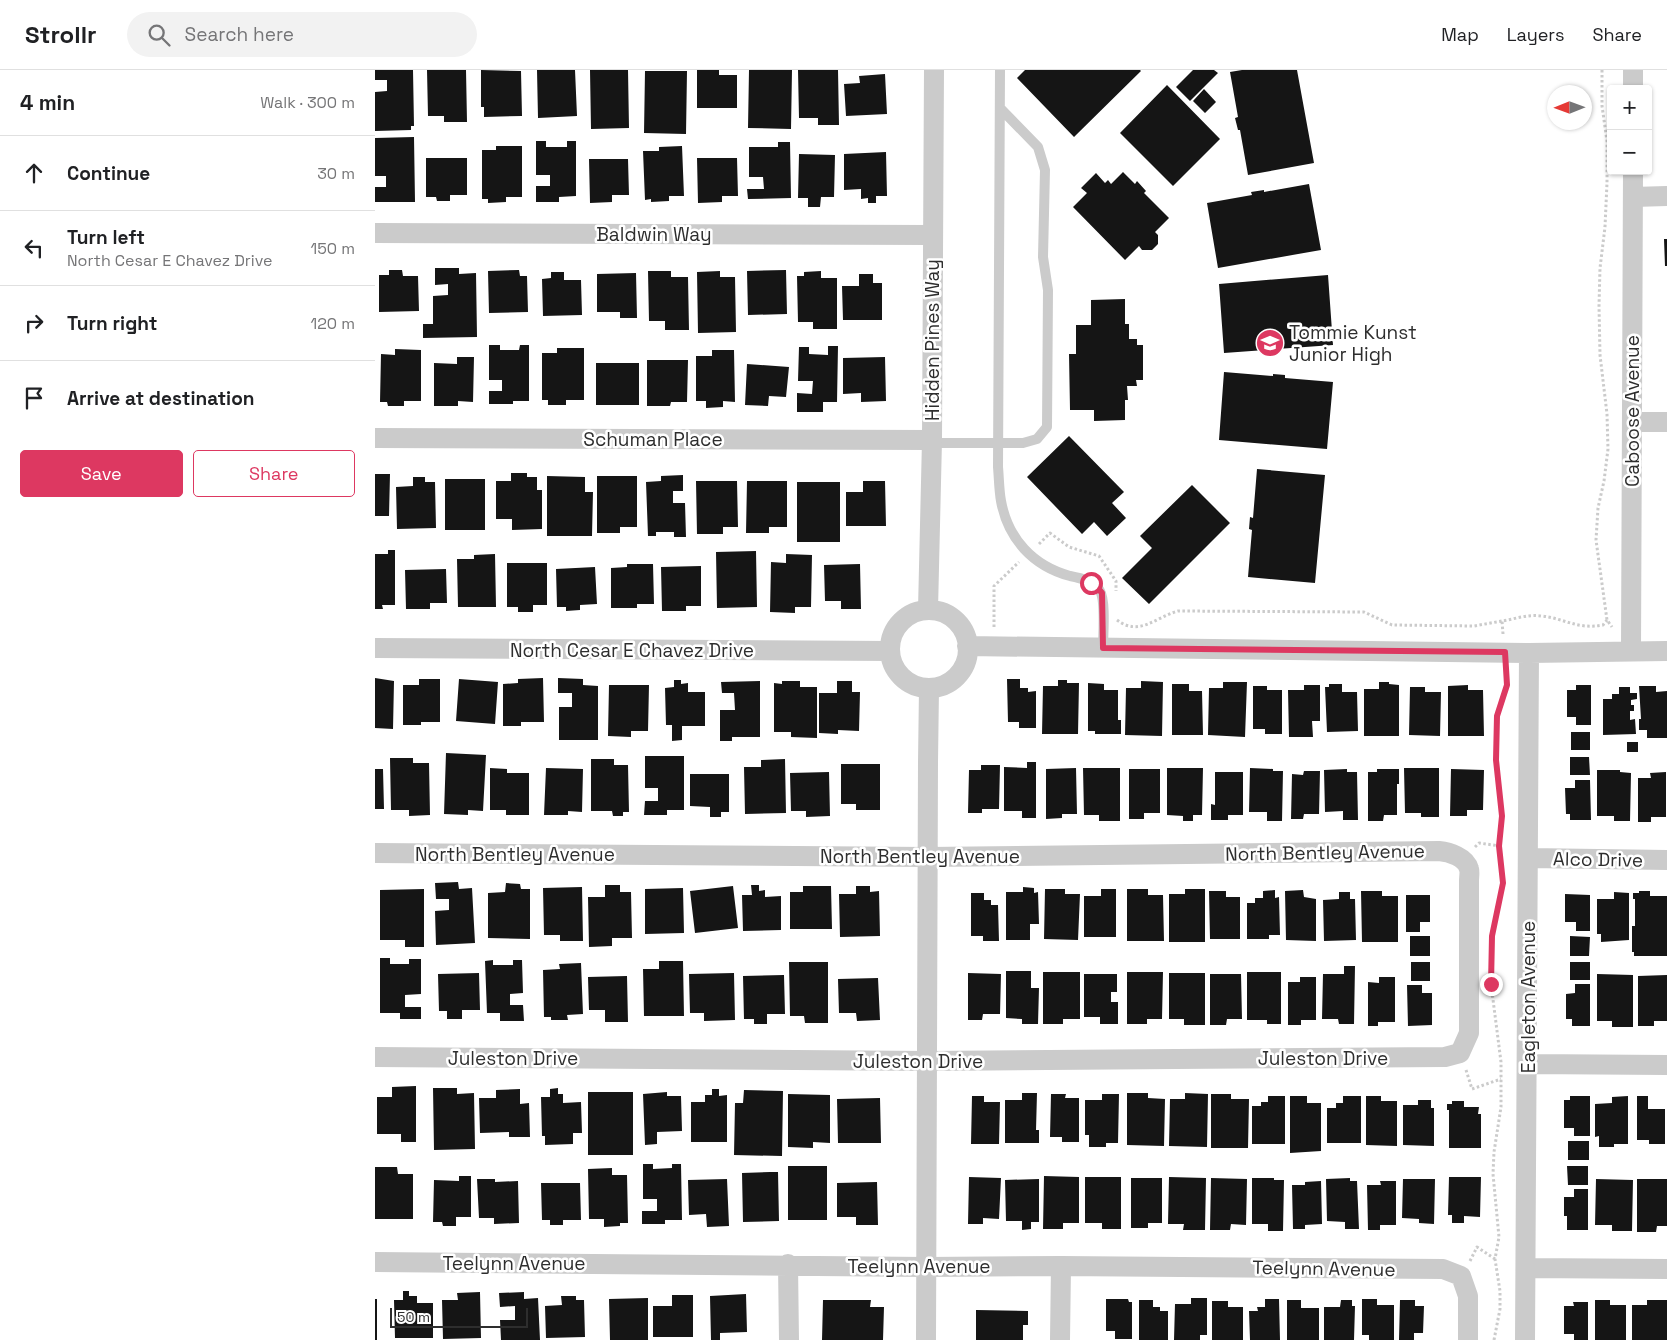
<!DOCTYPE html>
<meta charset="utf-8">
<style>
body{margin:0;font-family:"Space Grotesk",sans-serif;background:#f2f2f2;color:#202124}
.controls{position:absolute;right:15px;top:15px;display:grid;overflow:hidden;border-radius:5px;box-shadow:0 1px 4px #0004}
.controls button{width:45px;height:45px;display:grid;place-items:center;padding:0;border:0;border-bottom:1px solid #e0e0e0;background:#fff;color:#202124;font:25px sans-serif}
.compass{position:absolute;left:1172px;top:15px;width:45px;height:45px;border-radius:50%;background:#fff;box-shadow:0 1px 4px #0004;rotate:269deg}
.scale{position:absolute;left:15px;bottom:12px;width:138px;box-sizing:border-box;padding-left:5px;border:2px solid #2e2e2e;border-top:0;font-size:14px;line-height:18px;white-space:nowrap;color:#2e2e2e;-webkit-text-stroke:4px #fff;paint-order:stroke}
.stop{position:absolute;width:15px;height:15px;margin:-11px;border:4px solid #dd3861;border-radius:50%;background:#fff}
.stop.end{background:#dd3861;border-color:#fff;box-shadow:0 1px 5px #0008}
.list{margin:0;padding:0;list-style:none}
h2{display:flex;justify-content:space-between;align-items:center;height:65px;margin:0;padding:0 20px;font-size:21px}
h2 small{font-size:16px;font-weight:400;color:#757577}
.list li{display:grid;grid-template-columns:32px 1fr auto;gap:15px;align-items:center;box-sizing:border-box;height:75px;padding:0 20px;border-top:1px solid #e0e0e0}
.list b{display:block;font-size:19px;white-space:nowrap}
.list p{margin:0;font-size:16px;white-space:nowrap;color:#757577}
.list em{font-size:16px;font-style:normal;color:#757577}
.actions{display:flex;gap:10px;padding:15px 20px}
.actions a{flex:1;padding:11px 0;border:1px solid #dd3861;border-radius:5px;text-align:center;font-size:18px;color:#dd3861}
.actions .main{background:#dd3861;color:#fff}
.icon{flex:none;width:28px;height:28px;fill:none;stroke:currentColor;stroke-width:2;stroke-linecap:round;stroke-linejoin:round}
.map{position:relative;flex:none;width:1292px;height:1270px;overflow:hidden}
header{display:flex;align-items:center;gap:30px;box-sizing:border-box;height:70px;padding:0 25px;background:#fff;border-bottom:1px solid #e0e0e0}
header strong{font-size:24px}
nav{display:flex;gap:28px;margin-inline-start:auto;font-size:18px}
.search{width:350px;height:45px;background:#f2f2f2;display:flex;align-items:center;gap:12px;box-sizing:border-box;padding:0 18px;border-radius:28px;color:#757577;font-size:19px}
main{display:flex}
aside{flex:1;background:#fff}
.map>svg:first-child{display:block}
</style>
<header>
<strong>Strollr</strong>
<div class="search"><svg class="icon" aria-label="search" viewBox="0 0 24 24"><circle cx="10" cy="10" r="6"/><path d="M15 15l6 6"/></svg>Search here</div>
<nav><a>Map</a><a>Layers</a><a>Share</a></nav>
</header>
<main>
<aside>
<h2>4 min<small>Walk · 300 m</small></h2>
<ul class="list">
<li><svg class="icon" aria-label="ahead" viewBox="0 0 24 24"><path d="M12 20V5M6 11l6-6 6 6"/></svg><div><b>Continue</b></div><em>30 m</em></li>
<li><svg class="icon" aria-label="left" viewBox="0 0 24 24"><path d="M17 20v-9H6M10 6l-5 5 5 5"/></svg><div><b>Turn left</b><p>North Cesar E Chavez Drive</p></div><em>150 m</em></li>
<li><svg class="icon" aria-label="right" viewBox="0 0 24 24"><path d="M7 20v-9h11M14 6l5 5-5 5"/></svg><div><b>Turn right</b></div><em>120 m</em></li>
<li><svg class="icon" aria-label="arrive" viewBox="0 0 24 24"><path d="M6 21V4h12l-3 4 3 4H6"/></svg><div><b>Arrive at destination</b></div></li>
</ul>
<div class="actions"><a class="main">Save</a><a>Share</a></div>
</aside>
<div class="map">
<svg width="1292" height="1270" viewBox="0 0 1292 1270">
<rect width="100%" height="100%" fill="#fff"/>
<path fill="#151515" d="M0,0H38L39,56H36V60L0,61V22L12,21V10H0Z
M52,0H91L92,52H69V46H53Z
M106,0L146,1L147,46L109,47V37H106Z
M162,0H200L202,46L163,48Z
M215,0H253L254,58L216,59Z
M322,0H344V5H362V38H322Z
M374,0H417L416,59L373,58Z
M423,0H463L464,55H443V48H424Z
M650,0H765L766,1L699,67L642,8Z
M818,0H839L843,3L815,31L801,17Z
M867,0H922L939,93L873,105L865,60H863L860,48L863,47L855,2Z
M270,1H312L311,64L269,63Z
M510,4L512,44L471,46L469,14L485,13L484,6Z
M792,15L845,69L798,116L745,63Z
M829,19L841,32L830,43L818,31Z
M39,67L40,132H0V117H11V106H0V68Z
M161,71H171V77H192V71H201V126L184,127V132H161V116H175V105H161Z
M403,72H415L416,128L373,129L372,119H389L388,107H374V77H403Z
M121,76H147V127H131V132L113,133V129H107V80H121Z
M307,76L309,126H294V131L276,132V129L270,130L268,81H284V77Z
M511,82L512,126H501V133H493V128L486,129V119L469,120V84Z
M424,84L460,85L459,127H446L445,137H433V128H423Z
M51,88H92V125H75V131H62L61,127H51Z
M322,88H362L363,126H347V132L323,133Z
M214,89H253L254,125H237V132L215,133Z
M748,102L760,114L762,111L771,121L769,123L794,148L780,162L783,165V174L777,180H767L764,176L750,190L698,137L712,123L706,118L721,103L730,113L733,110L736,114Z
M934,114L946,180L843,198L832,133L877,125L876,122L889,120V122Z
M1289,169H1292V196H1290Z
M60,198H84V204L101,203L102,267L48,268V254H58V226L73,225V214L60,215Z
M14,200H27L28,206H43L44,241L4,242V205H14Z
M144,200L145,206H152L153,242L114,243L113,201Z
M411,200L412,244L373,245L372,201Z
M273,201H296V207H313L314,260H290V251H274Z
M345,201V207H360L361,262L323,263L322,202Z
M446,201V208H462V259H438V252H423L422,206H429V202Z
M176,202H189V210H206L207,245L168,246L167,209L176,208Z
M261,203L262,248H245V242H222V204Z
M484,204H498V213H507V250H468L467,216H484Z
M953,205L958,275L849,283L844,214Z
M750,229V254H754V269H762V275H768V310H761L762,316H752L753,330H750V350L719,351V340H695L694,284H701V255H716V230Z
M114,275H125V280H144L145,275H154V331H138V334H114V321H127V310H114Z
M453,276H463L462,332H448V342H422V323L437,324L438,311H423L424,277H434V284L453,285Z
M182,278H209V330H191V335H173V330H167V283H182Z
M20,279L46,280V331H29V336H13L12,332H5L6,284L20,285Z
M337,280H359L360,332L348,331V337L331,338V331H321V286H337Z
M82,287H99L98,332L83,331V336H59V293L82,294Z
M510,287L511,331L486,332V323L468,324V288Z
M272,290H313L312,332H296L295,336H272Z
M221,293H264V335H221Z
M372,294L414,297L411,327L394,326L393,336L370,335Z
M849,302L898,306V304L910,305V308L958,312L952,379L844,370Z
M694,366L749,422L737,433L751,448L732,466L719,452L707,464L652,407Z
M882,399L950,405L940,513L873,507L877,460L874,459L875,447L878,448Z
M136,403H152V407H162V420H167V459L137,460V449H121V411H136Z
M0,404H15L14,446H0Z
M308,405V421H298V433H310L311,467H299V462H281V466H273L271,412L286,411V406Z
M172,406L210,407V422H218L217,466H172Z
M222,406H262V457H245V463H222Z
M38,407H50V412H60L61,458L22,459L21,417L38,416Z
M70,409H110V460H70Z
M321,411H362L363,457H348V464H322Z
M372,411H412V457H394V463H371Z
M488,411H510L511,456H471V422H488Z
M422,412H465V472H422Z
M817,415L855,453L774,534L747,508L777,478L765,466Z
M13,480H20V535H7L8,539H0V484H13Z
M381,481L382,537L342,538L341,482Z
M120,484L121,537H83L82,489H99V485Z
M411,484L437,485L436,537H420V543L395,542L396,492L411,493Z
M132,493H172V535H158V542H143V537H132Z
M252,494H278L279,534H262V538H236V498L252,497Z
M485,494L486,539H466V531H450L449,495Z
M326,496V536H311V541H287L286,497Z
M220,497L222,534L205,535V540L191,541V537H182L181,499Z
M71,499L72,533H55V539H31L30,500Z
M0,608L19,611L18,659L0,658Z
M168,608L169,652H146V656H128V614L143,613V609Z
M183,608L208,609V615L223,616V670H184V637H197V623H183Z
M44,609H65V652H46V655H28V615H44Z
M84,609L123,612L120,654L81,651Z
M632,609H645V618H653V622L661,621V658H644V652H633Z
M299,610H306V614L313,613V622H330V656H307V670L297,671V655H291L290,618L299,617Z
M683,610H692V613H704L703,664H667L668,616H683Z
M385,611V667H357V671H345V640H360L359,623H347L346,612Z
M407,611H425V617H442V668L416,667V662H399V613L407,614Z
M462,611H477V622H485L484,661L463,660V664L444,663V623H462Z
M766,611L788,612L787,666L750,665L751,618H766Z
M848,612H872L870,667L833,665L834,618H848Z
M1004,612H1014V614L1024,615V666H989V619H1004Z
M713,613L729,614V620H743V650H746V664H720V661H713Z
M797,614H814V621H827L828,665H797Z
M954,614H967V622H982L983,661L952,662L950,617H954Z
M234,615H274L273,661H256V667L233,666Z
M929,615H945V651H937L938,667H914L913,620H929Z
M1093,615V620H1108L1109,666H1073V616Z
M1201,615H1216V655H1201V647H1192V620H1201Z
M878,616H892V620H907V664H890V659H878Z
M1264,616H1281V622L1292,621V668H1272V660H1264V649H1266Z
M1035,617H1050V622H1066L1065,666L1034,665Z
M1244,617H1255V623H1262V629L1256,630V635H1259V641H1255V650L1260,649L1261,664L1228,665V629H1237V624H1244Z
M1196,662H1215V680H1196Z
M1252,672H1263V682H1252Z
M71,683L111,685L108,741L93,740V745L69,744Z
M270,686H309V740H292V745H269L270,731H283V718H270Z
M1195,687H1214L1215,705H1195Z
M15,688H38V693H54L55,745L34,746V740H16Z
M216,689H239V695H253L254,742H248V746H238L237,741H216Z
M410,689L411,743L370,744L369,697H386V690Z
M652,692H661V748H647V741H629V697L652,698Z
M466,694H505V740H481V734H466Z
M606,695H625L624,739H607V743H593L594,700H606Z
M115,698L132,699V703H154V745H131V740H115Z
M171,698L208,699L207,742L193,741V745H169Z
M701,698L702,744H687V748L671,749V699Z
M708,698H745V751H724V745H709Z
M792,698H828L827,745H818V751H808V746L792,745Z
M875,698L898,699V701H908L907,751H892V742H874Z
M1029,698H1064V747H1046V743H1030Z
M0,699H8L9,739H0Z
M754,699H785V743H769V749H754Z
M972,699V702H982L983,750H968V741L950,742L949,700Z
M1002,699H1024V714H1022V745H1009L1008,751H993V702H1002Z
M1076,699L1109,700L1108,740H1092V746H1075Z
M1222,700H1245V702L1256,703L1255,751H1239V746H1222Z
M929,701H945L944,744H929L928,749H916L917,704L928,705Z
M454,702L455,746L431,747V741H416L415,703Z
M840,702H868V745H853V750H836V734L840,735Z
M1291,702V747H1276V752H1263V708H1276L1275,703Z
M315,704H354V742H346V747H335V737L315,736Z
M1200,710H1215L1216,750H1195V744H1191L1190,718H1200Z
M83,812L84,819L97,818L100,873L61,875L60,841L74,840V829H61L60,813Z
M131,813L145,814L146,819H155V869L113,868V823L130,822Z
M230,815H245V822H256L257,868H237V876L214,877L213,827H230Z
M376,815H384V821L390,820V827L406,826V860L368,861L367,825H377Z
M358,816L363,858L320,863L315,821Z
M428,816H456L457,859H415V822H428Z
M481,816H495V822L504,821L505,866L465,867L464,824H481Z
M207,817L208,871H185V865H169L168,818Z
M648,817L659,818V823L663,822L664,854H655V870H631V822H648Z
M308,818L309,863L270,864V819Z
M49,819V877H30V870H5V820Z
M670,819H690V824H705L703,870L669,869Z
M726,819H741V867H709V826H726Z
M752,819H773V825H788L789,871H752Z
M810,819H830V872H794V824H810Z
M900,820V828L904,827L905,865H894V869H872V833H880V828H888V821Z
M928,820L929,827L941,829V871L911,870L910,821Z
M834,821H851V827H865V869H835Z
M986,821H1007V826H1023V872H987Z
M1264,821H1275V826H1292V886H1259V882H1257V856H1260V829H1258V823H1264Z
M964,822H975V829H980L981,870L949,871L948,830L964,829Z
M1239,822L1254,823V870L1226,872V864H1222V829H1239Z
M596,823H609V830H616V835H623L624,871H608V866H596Z
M1190,824L1215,825V861H1201V852H1190Z
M1031,825H1055V852H1045V862H1031Z
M1035,866H1055V886H1035Z
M1195,866L1215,867L1214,886H1195Z
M5,888H15V894H34V889H46V924L30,925V937H46V949H25V943H5Z
M118,890V895H138V890H147L148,923L135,924V935H148L149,951H125V943H112L110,891Z
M284,891H308L309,946H269L268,899H284Z
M414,892H453V953H430L429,946H415Z
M1036,892H1055V911H1036Z
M1195,892H1215V910H1195Z
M206,893L208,944L192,945L193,950H176V947H169L168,900L185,899L184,894Z
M969,896H980L979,954H964L963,949H947L948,904H969Z
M631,901H656V918H664L663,954H647V949L631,948Z
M668,902H705V949H688V954H668Z
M752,902H788L787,949H772V954H752Z
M872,902H906V954H892V950H872Z
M104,903L105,940H87V949H72V941H64L63,904Z
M359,903L360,950L329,951V943H315L314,904Z
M593,903L626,904L625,944H608L607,950H593Z
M794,903H830V955H809V949H794Z
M709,904H742V922H736V932H743V954H725V947H709Z
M835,904H866L867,949H852L851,955H835Z
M1222,904L1258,905V957H1237V951H1222Z
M409,905L410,944H392V954H379V949H369L368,906Z
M1292,905V951H1279V956H1263V906Z
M252,906L253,952H230V940H214L213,907Z
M925,907H941V950H926V955H913V912H925Z
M1004,907H1020V952H1003V956H993V912L1004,913Z
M503,908L505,950L482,951L481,943H464L463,909Z
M1200,914H1215V956H1197V949H1191V924L1200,923Z
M1032,915H1047V923H1057V955L1033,956Z
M41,1016V1072H26V1064H2V1027H17V1017Z
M58,1018H82V1024L99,1023L100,1079L59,1080Z
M183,1018V1024H188V1033L206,1032L207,1063H198V1074L170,1075V1066H167L166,1027H175V1019Z
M145,1019V1034L154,1033L155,1067H134V1062L105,1063L104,1028H121V1020Z
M337,1019H344V1026L352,1025V1072H316V1032H330V1025H337Z
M369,1020L408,1021L407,1086L359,1085L360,1033H368Z
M213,1022H258V1085H213Z
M292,1022V1026H306L307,1061L282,1062V1074L270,1075L268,1024Z
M647,1023H662L661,1060H664V1073H630V1030H647Z
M752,1023H773V1028L790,1029L789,1076L752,1075Z
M810,1023L833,1024L832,1077L794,1076L795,1029H810Z
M413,1024L455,1025V1073L438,1072V1078L413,1077Z
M676,1024H691L690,1028H704V1072H687V1067H675Z
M727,1024H744L743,1073H731V1077H714V1065H710V1030H727Z
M836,1024H856V1029H874L873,1078H836Z
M597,1026H609V1032H625L624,1074H596Z
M893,1026H910V1074H877V1036H886V1032H893Z
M915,1026H932V1033H946V1081L915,1083Z
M968,1026H986V1073H952V1038H961V1033H968Z
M991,1026H1006V1031H1022V1076L991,1075Z
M1195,1026H1215V1066H1199V1058H1189V1030H1195Z
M1253,1026V1074H1239V1077H1224V1066L1220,1067V1034L1237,1033V1027Z
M1262,1026H1273V1039H1290V1074H1274V1070H1262Z
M505,1028L506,1073H463L462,1029Z
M1043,1030H1056V1038H1059V1076L1028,1075V1035H1043Z
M1077,1031H1089V1037H1104L1103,1044H1106V1078H1074V1040H1072V1034H1077Z
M1193,1071H1214V1090H1193Z
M268,1094H278V1099L297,1098V1094H306L307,1150H290V1154H267V1141H282V1129H268Z
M413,1096H452V1150H413Z
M1192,1096H1213V1115H1193Z
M0,1097H22L23,1104H38V1149H0Z
M237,1098V1105H252L253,1153H245V1156L229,1157V1149H214L213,1099Z
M395,1102H403L404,1151L368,1152L367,1103Z
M84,1106H96V1147H81V1156H68L67,1152H58L59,1110L84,1111Z
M669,1106L704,1107V1153H688V1159H668Z
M594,1107L626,1108L624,1149L608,1148V1154H593Z
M710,1107H746V1159H727V1153H710Z
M794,1107L831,1108L830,1160H808L809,1154H793Z
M1074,1107H1106L1105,1147L1089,1146V1153H1077V1145H1073Z
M756,1108H787V1153H773V1158H756Z
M836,1108L872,1109L871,1155L856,1154L855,1160H835Z
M877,1108H899V1110H909L908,1161H893V1154H877Z
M975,1108V1111H982L984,1159H970V1152L952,1151L951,1109Z
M102,1109H120V1112L143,1111L144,1153L119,1154V1148H104Z
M352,1109L354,1156L332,1157L331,1144L314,1145L313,1110Z
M664,1109V1152H656V1159L647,1160V1151H631L630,1110Z
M1028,1109H1060L1059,1154L1044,1153V1149L1027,1148Z
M1221,1109L1258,1110L1257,1161H1237V1155H1220Z
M1262,1109H1292V1156H1282L1281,1162H1262Z
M946,1111L947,1154L930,1155V1159H918L917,1115H930V1112Z
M1005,1111H1021V1155H1005V1160H993L992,1115H1006Z
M502,1112L503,1155H481V1147H462V1113Z
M166,1113H205L206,1150H188V1155H175V1150H167Z
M1199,1119H1213V1160H1192V1146H1189V1127H1199Z
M28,1221H34V1226H42V1233H58V1268H20L19,1230H28Z
M105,1222L106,1268L68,1269L67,1230H83L82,1223Z
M149,1222V1229L163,1228L165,1270H126L125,1250H140V1236L125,1237L124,1223Z
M371,1224L372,1262L345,1263V1270H336L335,1226Z
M297,1225H318V1267H278V1236H297Z
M186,1226H201V1230H209L210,1267L171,1268L170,1236L187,1235Z
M273,1228V1270H235L234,1229Z
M816,1228H832V1265H825V1270H799L800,1234H816Z
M0,1229H2V1270H0Z
M731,1229H753L754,1232H757V1269H740V1261H731Z
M890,1229H904L905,1270H875L874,1241H883L882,1237H890Z
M987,1229H1002V1235H1019V1270H994V1265H987Z
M448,1230H496L495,1237H509L508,1270H447Z
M764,1230H778V1237H785V1241H793V1270H764Z
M912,1230H926V1238H944V1270H912Z
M966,1230H977V1236H980L979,1270H949V1237H965Z
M1025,1230H1040V1236H1049L1048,1263H1039V1270H1024Z
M1220,1230H1235V1235H1251V1270H1220Z
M1272,1230H1292V1270H1257V1235H1272Z
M837,1231H853V1237H868V1270H837Z
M1198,1232H1213V1270H1199V1264H1189V1236H1199Z
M601,1240L653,1241V1255H648V1270H601Z"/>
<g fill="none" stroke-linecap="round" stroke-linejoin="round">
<path stroke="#cbcbcb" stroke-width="3" stroke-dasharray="2.5 2.5" stroke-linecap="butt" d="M1227,0V36L1232,71V113L1230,157L1225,198L1224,236L1225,285L1232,344L1233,379L1229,411L1223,438L1221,470L1232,550L1237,557
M664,474L675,463L694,477L724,486L741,511V521
M742,550C764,567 781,547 803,541L989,542L1017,555L1099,556L1127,551
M619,557V516L644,492
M1128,564L1127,551C1140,549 1153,544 1166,546C1189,548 1202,560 1228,555L1232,550
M1100,777L1104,773L1125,776
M1091,1000L1097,1019L1126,1009
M1095,1191L1102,1177L1120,1189
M1119,1270L1125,1239V1221L1120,1189L1124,1167L1118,1104L1119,1082L1126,1037V992L1116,914L1117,866L1128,813L1125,776L1127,746L1121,690L1123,646L1132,615L1131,600"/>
<path stroke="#cbcbcb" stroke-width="10" d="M625,0L623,397C624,408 624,420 626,431C633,469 658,496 695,506C705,508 720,511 725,521C731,531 728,565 728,578
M557,373H648L662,369L672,357L673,220L668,187L670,100L663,77L625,38"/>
<path stroke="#cbcbcb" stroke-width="20" d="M1258,19V0
M1258,127L1292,126
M0,163L558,165
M1257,352H1292
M0,368L557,370
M553,540L557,370L559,0
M515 579a39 39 0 1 1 78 0a39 39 0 1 1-78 0Z
M592,576L1154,583L1292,581
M0,578L515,581
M1256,580L1258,101
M0,783L553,787L1064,781C1074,782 1091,787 1094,799C1095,802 1094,807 1094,811V963L1085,983L1070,987L553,991L0,987
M1154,788L1292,790
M1152,994L1292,995
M0,1192L551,1197L686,1196L1068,1199L1086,1206L1093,1226V1270
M413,1194L414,1270
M1151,1198L1292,1199
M551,1270L553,692L554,618
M685,1270L686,1196
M1150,1270L1154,583"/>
</g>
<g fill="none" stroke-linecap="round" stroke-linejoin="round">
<path stroke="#dd3861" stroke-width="6" d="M716,513L722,517L727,523L728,578L1130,582L1132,615L1122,646L1121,690L1127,746L1124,776L1128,813L1117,866L1116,914"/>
</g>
<defs>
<symbol id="school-disc" viewBox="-11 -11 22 22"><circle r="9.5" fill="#dd3861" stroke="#fff"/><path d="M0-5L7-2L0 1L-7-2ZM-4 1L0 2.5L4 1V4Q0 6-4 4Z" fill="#fff"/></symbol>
</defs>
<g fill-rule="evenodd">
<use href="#school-disc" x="879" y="257" width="32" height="32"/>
</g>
<g text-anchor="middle" stroke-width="5" stroke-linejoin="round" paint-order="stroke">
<g font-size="19" fill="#2e2e2e" stroke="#fff">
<text x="279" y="171">Baldwin Way</text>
<text transform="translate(557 270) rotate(-90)" y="7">Hidden Pines Way</text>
<text transform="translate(1257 341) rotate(-90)" y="7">Caboose Avenue</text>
<text x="278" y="376">Schuman Place</text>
<text x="257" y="587">North Cesar E Chavez Drive</text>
<text transform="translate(950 782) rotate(-1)" y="7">North Bentley Avenue</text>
<text x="140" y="791">North Bentley Avenue</text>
<text x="545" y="793">North Bentley Avenue</text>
<text transform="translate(1223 789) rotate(1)" y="7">Alco Drive</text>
<text transform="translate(1153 927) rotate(-90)" y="7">Eagleton Avenue</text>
<text x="138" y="995">Juleston Drive</text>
<text x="948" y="995">Juleston Drive</text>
<text x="543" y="998">Juleston Drive</text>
<text x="139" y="1200">Teelynn Avenue</text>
<text x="544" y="1203">Teelynn Avenue</text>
<text transform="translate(949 1198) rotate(1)" y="7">Teelynn Avenue</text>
</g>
<g font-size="19" fill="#2e2e2e" stroke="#fff" text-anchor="start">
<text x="914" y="269">Tommie Kunst<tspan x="914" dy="22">Junior High</tspan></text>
</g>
</g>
</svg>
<div class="controls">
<button>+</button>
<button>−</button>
</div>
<svg class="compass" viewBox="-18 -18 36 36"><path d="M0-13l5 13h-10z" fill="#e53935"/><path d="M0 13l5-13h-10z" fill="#757577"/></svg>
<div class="scale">50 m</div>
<div class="stop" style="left:716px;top:513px"></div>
<div class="stop end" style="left:1116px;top:914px"></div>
</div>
</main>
